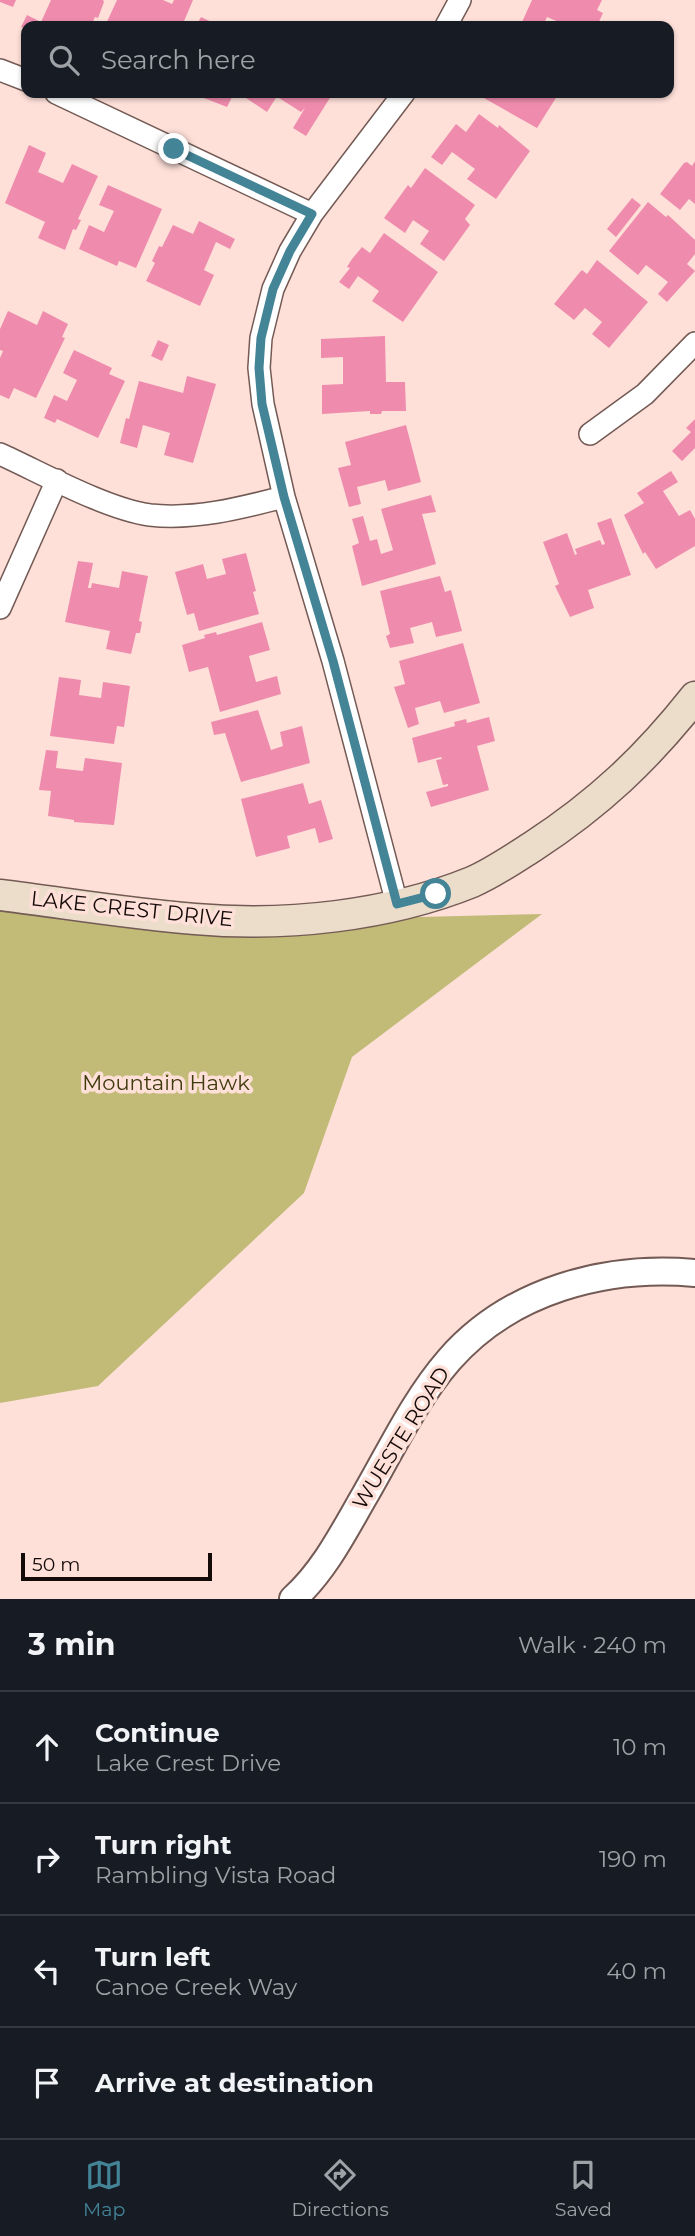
<!DOCTYPE html>
<meta charset="utf-8">
<style>
body{margin:0;font-family:Montserrat,sans-serif;background:#242831;color:#f1f3f6}
.scale{position:absolute;left:21px;bottom:18px;width:191px;box-sizing:border-box;padding-left:7px;border:4px solid #140a08;border-top:0;font-size:19px;line-height:24px;white-space:nowrap;color:#140a08;-webkit-text-stroke:5px #fee0d9;paint-order:stroke}
.stop{position:absolute;width:21px;height:21px;margin:-16px;border:5px solid #438497;border-radius:50%;background:#fff}
.stop.end{background:#438497;border-color:#fff;box-shadow:0 2px 7px #0008}
.list{margin:0;padding:0;list-style:none}
h2{display:flex;justify-content:space-between;align-items:center;height:91px;margin:0;padding:0 28px;font-size:30px}
h2 small{font-size:23px;font-weight:400;color:#9ea1a6}
.list li{display:grid;grid-template-columns:46px 1fr auto;gap:21px;align-items:center;box-sizing:border-box;height:112px;padding:0 28px;border-top:2px solid #363941}
.list b{display:block;font-size:26px;white-space:nowrap}
.list p{margin:0;font-size:23px;white-space:nowrap;color:#9ea1a6}
.list em{font-size:23px;font-style:normal;color:#9ea1a6}
.icon{flex:none;width:38px;height:38px;fill:none;stroke:currentColor;stroke-width:2;stroke-linecap:round;stroke-linejoin:round}
.map{position:relative;flex:none;width:695px;height:1599px;overflow:hidden}
.search{position:absolute;background:#171b24;box-shadow:0 2px 5px #0004;left:21px;right:21px;top:21px;height:77px;display:flex;align-items:center;gap:18px;box-sizing:border-box;padding:0 24px;border-radius:14px;color:#9ea1a6;font-size:26px}
.sheet{height:539px;background:#171b24}
nav{display:flex;justify-content:space-around;align-items:center;box-sizing:border-box;height:98px;border-top:2px solid #363941;background:#171b24;font-size:19px;color:#9ea1a6}
nav a{display:grid;justify-items:center;gap:4px}
nav .on{color:#438497}
.map>svg:first-child{display:block}
</style>
<div class="map">
<svg width="695" height="1599" viewBox="0 0 695 1599">
<rect width="100%" height="100%" fill="#fee0d9"/>
<path fill="#c2bb78" d="M0,893L255,921L542,914L352,1057L304,1193L98,1386L0,1403Z"/>
<path fill="#ef8cae" d="M0,0H16L13,7L0,2Z
M51,0H103L104,2L98,18L95,17L91,26H26V29L21,27L27,15L41,22Z
M117,0H163L172,4L174,0H193L182,26H105Z
M532,0H602L597,10L603,13L597,26H568L547,17L543,26H531L522,22Z
M201,17L220,26H196Z
M191,93H234L227,107Z
M249,93H279L267,112L246,98Z
M283,93H333L306,136L293,128L305,108L301,112L279,98Z
M475,93H559L537,128Z
M479,114L498,128L499,125L530,151L496,199L467,179L475,169L452,152L442,165L431,157L456,124L466,132Z
M29,145L46,153L38,172L63,183L72,164L98,176L78,219L81,220L76,230L73,229L65,250L38,238L45,222L5,203Z
M695,161V204L689,199L680,210L660,194L684,163L687,162L692,166Z
M425,168L475,205L465,219L470,225L444,261L420,244L429,231L413,220L405,233L384,218L408,185L411,188Z
M108,185L162,209L136,268L119,261L117,266L79,249L89,225L104,232L114,211L99,205Z
M632,198L641,205L616,237L607,229Z
M648,202L666,217L668,215L695,240V254L687,264L695,271L667,302L658,294L668,282L646,265L638,275L609,251Z
M199,221L235,239L230,249L216,242L204,270L214,275L200,306L146,281L155,263L152,261L159,246L162,247L173,225L193,234Z
M384,233L438,272L403,322L372,301L379,291L358,276L349,289L339,282L350,268L347,267L352,259L362,247L370,253Z
M597,260L648,302L609,348L592,334L602,322L585,308L574,320L554,304L580,272L582,270L587,274Z
M8,311L37,325L43,311L68,324L62,337L65,338L36,398L14,388L9,399L0,395V358L3,351L0,350V329Z
M385,336L386,382H405L406,411H382L381,414H370V411L322,414V385L343,384V357L321,358V339Z
M158,340L169,345L162,361L151,356Z
M74,350L112,368L109,374L125,381L98,438L57,419L55,423L44,418L54,395L67,401L77,380L63,373Z
M187,376L216,384L193,463L164,455L170,433L143,425L137,448L120,443L126,418L129,419L139,381L183,393Z
M695,419V448L682,461L672,451L691,432L686,428Z
M406,425L421,482L388,491L385,480L357,487L361,504L349,507L338,468L351,465L345,442Z
M671,471L678,482L663,491L679,516L690,510L695,519V546L656,569L645,552L643,554L624,515L644,503L637,493Z
M431,495L436,512L422,514L436,564L362,586L352,546L359,543L352,519L363,516L370,541L377,539L381,554L393,550L381,509Z
M611,518L631,575L588,590L594,608L570,617L555,586L559,584L543,542L567,533L575,555L577,554L575,549L600,540L602,545L605,544L597,523Z
M246,553L256,591L253,592L259,614L199,631L194,613L187,615L175,572L203,564L207,579L226,574L222,559Z
M78,561L93,563L88,588H91L92,583L119,588L122,571L148,576L139,621L142,622L140,633H136L131,654L106,649L110,631L65,622Z
M440,576L445,592L451,590L462,631L436,637L432,622L410,628L414,643L390,648L386,636L390,634L380,591Z
M262,622L270,650L249,656L256,682L277,676L281,694L220,712L208,667L189,672L182,645L205,638L204,635L216,632L217,635Z
M463,643L480,703L444,713L440,701L415,708L419,724L408,728L394,687L405,684L399,661Z
M59,677L81,680L79,695L101,698L103,682L130,686L124,727L117,726L114,744L50,736Z
M258,710L271,750L283,746L280,732L302,726L310,763L241,782L225,733L214,735L211,722Z
M489,717L495,741L477,746L489,790L431,807L426,792L448,786V784L443,785L436,760L442,759L441,757L418,763L412,738L455,726L454,722L466,719L467,723Z
M46,750L58,751L56,768L83,771L85,758L122,763L114,825L74,822V820L48,816L51,791L39,790Z
M303,783L309,804L321,800L333,839L319,843L315,828L287,836L290,848L256,857L241,799Z"/>
<g fill="none" stroke-linecap="round" stroke-linejoin="round">
<defs>
<path id="minor" d="M446,26L460,0
M0,70L26,80
M56,93L312,214
M590,434L645,394L695,343
M0,454C42,473 106,509 150,515C195,520 241,508 284,497
M0,608L57,480
M397,904L333,661L284,497L263,404L259,368L261,338L273,289L290,251L312,214L404,93"/>
<path id="tertiary" d="M293,1599C325,1570 344,1531 365,1495C391,1450 415,1399 449,1360C510,1290 606,1265 695,1273"/>
<path id="secondary" d="M0,895C65,903 130,914 195,919C285,927 388,916 472,882C493,873 513,859 532,847C598,804 646,759 695,697"/>
</defs>
<use href="#minor" stroke="#735a54" stroke-width="24"/>
<use href="#tertiary" stroke="#735a54" stroke-width="30"/>
<use href="#secondary" stroke="#735a54" stroke-width="33"/>
<use href="#minor" stroke="#fff" stroke-width="21"/>
<use href="#tertiary" stroke="#fff" stroke-width="26"/>
<use href="#secondary" stroke="#ecddcb" stroke-width="30"/>
</g>
<g fill="none" stroke-linecap="round" stroke-linejoin="round">
<path stroke="#438497" stroke-width="9" d="M174,149L312,214L290,251L273,289L261,338L259,368L262,404L284,497L333,661L397,904L436,894"/>
</g>
<g text-anchor="middle" stroke-width="7" stroke-linejoin="round" paint-order="stroke">
<g font-size="21" fill="#140a08" stroke="#fee0d9">
<text transform="translate(132 909) rotate(6)" y="7">LAKE CREST DRIVE</text>
<text transform="translate(401 1438) rotate(-58)" y="7">WUESTE ROAD</text>
</g>
<g font-size="21" fill="#403b0f" stroke="#fee0d9">
<text x="166" y="1090">Mountain Hawk</text>
</g>
</g>
</svg>
<div class="scale">50 m</div>
<div class="stop" style="left:436px;top:894px"></div>
<div class="stop end" style="left:174px;top:149px"></div>
<div class="search"><svg class="icon" aria-label="search" viewBox="0 0 24 24"><circle cx="10" cy="10" r="6"/><path d="M15 15l6 6"/></svg>Search here</div>
</div>
<section class="sheet">
<h2>3 min<small>Walk · 240 m</small></h2>
<ul class="list">
<li><svg class="icon" aria-label="ahead" viewBox="0 0 24 24"><path d="M12 20V5M6 11l6-6 6 6"/></svg><div><b>Continue</b><p>Lake Crest Drive</p></div><em>10 m</em></li>
<li><svg class="icon" aria-label="right" viewBox="0 0 24 24"><path d="M7 20v-9h11M14 6l5 5-5 5"/></svg><div><b>Turn right</b><p>Rambling Vista Road</p></div><em>190 m</em></li>
<li><svg class="icon" aria-label="left" viewBox="0 0 24 24"><path d="M17 20v-9H6M10 6l-5 5 5 5"/></svg><div><b>Turn left</b><p>Canoe Creek Way</p></div><em>40 m</em></li>
<li><svg class="icon" aria-label="arrive" viewBox="0 0 24 24"><path d="M6 21V4h12l-3 4 3 4H6"/></svg><div><b>Arrive at destination</b></div></li>
</ul>
</section>
<nav>
<a class="on"><svg class="icon" aria-label="map" viewBox="0 0 24 24"><path d="M3 6l6-2 6 2 6-2v14l-6 2-6-2-6 2zM9 4v14M15 6v14"/></svg>Map</a>
<a><svg class="icon" aria-label="directions" viewBox="0 0 24 24"><path d="M12 3l9 9-9 9-9-9zM9 14v-3h6M13 9l2 2-2 2"/></svg>Directions</a>
<a><svg class="icon" aria-label="saved" viewBox="0 0 24 24"><path d="M7 4h10v16l-5-4-5 4z"/></svg>Saved</a>
</nav>
